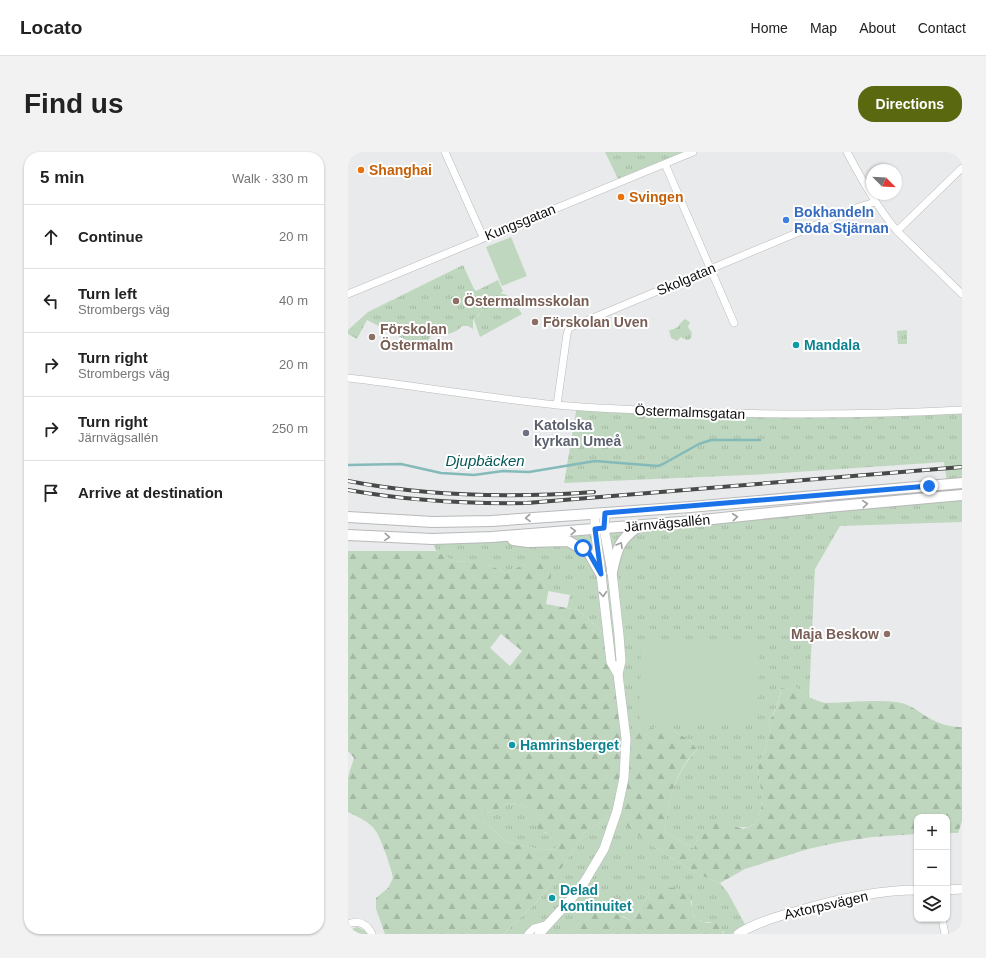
<!DOCTYPE html>
<meta charset="utf-8">
<style>
body{margin:0;font-family:Helvetica,sans-serif;background:#f2f2f2;color:#222}
.controls{position:absolute;right:12px;bottom:12px;display:grid;overflow:hidden;border-radius:8px;box-shadow:0 1px 3px #0004}
.controls button{width:36px;height:36px;display:grid;place-items:center;padding:0;border:0;border-bottom:1px solid #e0e0e0;background:#fff;color:#222;font:20px sans-serif}
.compass{position:absolute;left:518px;top:12px;width:36px;height:36px;border-radius:50%;background:#fff;box-shadow:0 1px 3px #0004;rotate:114deg}
.stop{position:absolute;width:12px;height:12px;margin:-9px;border:3px solid #1a73e8;border-radius:50%;background:#fff}
.stop.end{background:#1a73e8;border-color:#fff;box-shadow:0 1px 4px #0008}
.list{margin:0;padding:0;list-style:none}
h2{display:flex;justify-content:space-between;align-items:center;height:52px;margin:0;padding:0 16px;font-size:17px}
h2 small{font-size:13px;font-weight:400;color:#767676}
.list li{display:grid;grid-template-columns:26px 1fr auto;gap:12px;align-items:center;box-sizing:border-box;height:64px;padding:0 16px;border-top:1px solid #e0e0e0}
.list b{display:block;font-size:15px;white-space:nowrap}
.list p{margin:0;font-size:13px;white-space:nowrap;color:#767676}
.list em{font-size:13px;font-style:normal;color:#767676}
.icon{flex:none;width:22px;height:22px;fill:none;stroke:currentColor;stroke-width:2;stroke-linecap:round;stroke-linejoin:round}
.map{position:relative;flex:none;width:614px;height:782px;overflow:hidden;border-radius:16px}
header{display:flex;align-items:center;gap:24px;box-sizing:border-box;height:56px;padding:0 20px;background:#fff;border-bottom:1px solid #e0e0e0}
header strong{font-size:19px}
nav{display:flex;gap:22px;margin-inline-start:auto;font-size:14px}
.intro{display:flex;align-items:center;justify-content:space-between;box-sizing:border-box;height:96px;padding:0 24px}
h1{margin:0;font-size:28px}
.button{padding:10px 18px;border-radius:16px;background:#5a6810;color:#fff;font-size:14px;font-weight:700}
main{display:flex;gap:24px;padding:0 24px}
aside{flex:1;background:#fff;border-radius:16px;box-shadow:0 1px 3px #0004}
.map>svg:first-child{display:block}
</style>
<header>
<strong>Locato</strong>
<nav><a>Home</a><a>Map</a><a>About</a><a>Contact</a></nav>
</header>
<div class="intro"><h1>Find us</h1><a class="button">Directions</a></div>
<main>
<aside>
<h2>5 min<small>Walk · 330 m</small></h2>
<ul class="list">
<li><svg class="icon" aria-label="ahead" viewBox="0 0 24 24"><path d="M12 20V5M6 11l6-6 6 6"/></svg><div><b>Continue</b></div><em>20 m</em></li>
<li><svg class="icon" aria-label="left" viewBox="0 0 24 24"><path d="M17 20v-9H6M10 6l-5 5 5 5"/></svg><div><b>Turn left</b><p>Strombergs väg</p></div><em>40 m</em></li>
<li><svg class="icon" aria-label="right" viewBox="0 0 24 24"><path d="M7 20v-9h11M14 6l5 5-5 5"/></svg><div><b>Turn right</b><p>Strombergs väg</p></div><em>20 m</em></li>
<li><svg class="icon" aria-label="right" viewBox="0 0 24 24"><path d="M7 20v-9h11M14 6l5 5-5 5"/></svg><div><b>Turn right</b><p>Järnvägsallén</p></div><em>250 m</em></li>
<li><svg class="icon" aria-label="arrive" viewBox="0 0 24 24"><path d="M6 21V4h12l-3 4 3 4H6"/></svg><div><b>Arrive at destination</b></div></li>
</ul>
</aside>
<div class="map">
<svg width="614" height="782" viewBox="0 0 614 782">
<defs>
<pattern id="grass-tufts" width="24" height="20" patternUnits="userSpaceOnUse"><rect width="24" height="20" fill="#bfd7be"/><path d="M3 7l-1-3M5 7V3M7 7l1-3M15 17l-1-3M17 17v-4M19 17l1-3" fill="none" stroke="#a3b7a2"/></pattern>
<pattern id="forest-firs" width="22" height="20" patternUnits="userSpaceOnUse"><rect width="22" height="20" fill="#bfd7be"/><path d="M5 1l3.5 6h-7zM16 11l3.5 6h-7z" fill="#a3b7a2"/></pattern>
</defs>
<rect width="100%" height="100%" fill="#e9eaeb"/>
<path fill="url(#grass-tufts)" d="M257,0H345L272,31Z
M115,113L126,137L128,139L150,128L155,139L152,142C162,140 169,155 174,162L132,185L126,168L137,156L125,168V177L120,174H114C108,182 93,184 83,184L76,194L64,191L19,168L9,187L0,182V178L20,160Z
M337,167L342,170L340,175L344,181L343,186L340,188L336,187L333,185L329,189L323,186L321,178C332,177 330,172 337,167Z
M559,178V192H550L549,179Z
M229,254L418,263L614,258V370L492,374L467,417L461,546L447,535L443,529L440,537L433,536C432,549 427,559 421,569L423,581L410,615L414,648L413,658L407,672C392,678 387,676 372,669L350,684L346,697L317,680C320,648 326,622 349,598L343,589L326,579L278,587L260,486L241,467L230,458L219,456L222,443L200,439V434L180,411L159,421L143,414L120,409L107,410L88,399L84,387L601,344L596,310L419,322L216,331Z
M160,651C187,652 183,661 197,681H204L212,685V691L206,697L195,698L158,690L148,680L134,669L135,663L150,657Z
M269,659L299,690L347,721L372,731L380,741L399,776L390,782H376V780L362,770H355L348,767L343,759L344,749L302,740L284,769L275,764L232,771L222,782H156L187,751L204,731L236,681Z
M9,775L16,778L20,782H0L1,778Z"/>
<path fill="url(#forest-firs)" fill-rule="evenodd" d="M0,399H88L107,410L120,409L130,410L143,414L159,421L179,411L205,412L198,452L230,458L241,467L260,486L270,522L278,587L297,578L312,574L326,579L343,589L349,598C326,619 320,650 317,680L346,697L350,684L362,669H372L382,673L395,677L407,672L413,658L414,648L410,615L423,581L421,569C428,559 432,549 433,536L440,537L443,528C451,541 462,547 477,551C499,551 538,546 557,552C568,556 577,565 587,569C595,573 605,575 614,575V669L610,681H599V665H569V682L524,685L492,690L460,697L397,717L372,731L347,721L299,690L278,673L269,659L236,681L204,731L187,751L156,782H37L28,757V746L40,736L45,726C44,719 41,713 39,705C28,676 29,674 0,660V625L6,606L0,599ZM153,482L174,499L162,514L142,496ZM160,651C181,652 186,657 190,678C197,681 204,681 212,685V691L206,697L195,698L158,690L148,680L134,669L135,663L150,657Z
M313,735C319,736 327,735 332,737C351,745 337,758 349,767C354,772 363,770 370,772L376,782H222C245,755 252,754 284,769L302,740Z"/>
<path fill="#bfd7be" d="M163,85L179,124L154,134L138,95Z
M293,489L411,490L410,568L292,567Z"/>
<g fill="none" stroke-linecap="round" stroke-linejoin="round">
<path stroke="#84bab9" stroke-width="2.5" d="M0,313L53,312L93,321L126,323L155,319L181,320L247,309L310,314L315,312L351,292L363,288H412"/>
<defs>
<path id="minor" d="M97,0L135,85
M499,0C514,28 529,55 549,79L614,142
M317,12L386,171
M549,79L614,16
M0,142L345,0
M0,226C70,234 139,246 209,253C252,257 295,258 339,260C431,263 522,263 614,258
M209,253L219,182L221,176L511,55L527,50
M594,767L597,782
M0,772C11,768 19,772 24,782
M180,782L186,776L200,772"/>
<path id="tertiary" d="M247,362V377L253,422L263,510L270,522
M599,738L614,737
M191,782L223,747L237,729L256,697L269,659L276,626L278,587L270,522L273,509L271,483L264,420L256,376L257,361
M390,782C407,771 427,765 446,760C486,748 528,738 569,738"/>
<path id="secondary" d="M0,365L85,370L143,369L342,355L614,331
M0,383L84,387L144,385L345,369L480,355L614,343
M165,388L180,390L220,389L241,401L253,422
M264,420C269,396 271,388 291,374"/>
</defs>
<use href="#minor" stroke="#b8b9ba" stroke-width="8"/>
<use href="#tertiary" stroke="#b8b9ba" stroke-width="10"/>
<use href="#secondary" stroke="#b8b9ba" stroke-width="12"/>
<use href="#minor" stroke="#fff" stroke-width="7"/>
<use href="#tertiary" stroke="#fff" stroke-width="9"/>
<use href="#secondary" stroke="#fff" stroke-width="10"/>
<defs>
<path id="rail" d="M0,329C82,345 164,346 246,340
M0,338C61,349 117,352 179,351L614,315"/>
</defs>
<use href="#rail" stroke="#484949" stroke-width="4"/>
<use href="#rail" stroke="#fff" stroke-width="2.5" stroke-dasharray="8" stroke-linecap="butt"/>
</g>
<defs><path id="oneway-chevron" d="M-2-3.5L2.5 0L-2 3.5" fill="none" stroke-width="1.6" stroke-linecap="round" stroke-linejoin="round"/></defs>
<g stroke="#9e9e9e">
<use href="#oneway-chevron" transform="translate(517 352) rotate(-5)"/>
<use href="#oneway-chevron" transform="translate(387 365) rotate(-6)"/>
<use href="#oneway-chevron" transform="translate(180 366) rotate(176)"/>
<use href="#oneway-chevron" transform="translate(225 379) rotate(-4)"/>
<use href="#oneway-chevron" transform="translate(39 385) rotate(3)"/>
<use href="#oneway-chevron" transform="translate(272 393) rotate(-60)"/>
<use href="#oneway-chevron" transform="translate(255 442) rotate(85)"/>
</g>
<g fill="none" stroke-linecap="round" stroke-linejoin="round">
<path stroke="#1a73e8" stroke-width="5" d="M235,396L241,401L253,422L247,377L256,376L257,361L581,334"/>
</g>
<g fill="#e8710a" stroke="#fff" stroke-width="1.5">
<circle cx="13" cy="18" r="4"/>
<circle cx="273" cy="45" r="4"/>
</g>
<circle fill="#3f7fe0" stroke="#fff" stroke-width="1.5" cx="438" cy="68" r="4"/>
<g fill="#8d6e63" stroke="#fff" stroke-width="1.5">
<circle cx="108" cy="149" r="4"/>
<circle cx="187" cy="170" r="4"/>
<circle cx="24" cy="185" r="4"/>
<circle cx="539" cy="482" r="4"/>
</g>
<g fill="#0f9aa8" stroke="#fff" stroke-width="1.5">
<circle cx="448" cy="193" r="4"/>
<circle cx="164" cy="593" r="4"/>
<circle cx="204" cy="746" r="4"/>
</g>
<circle fill="#6b7280" stroke="#fff" stroke-width="1.5" cx="178" cy="281" r="4"/>
<g text-anchor="middle" stroke-width="4" stroke-linejoin="round" paint-order="stroke">
<g font-size="14" font-weight="bold" fill="#c56008" stroke="#fff" text-anchor="start">
<text x="21" y="23">Shanghai</text>
<text x="281" y="50">Svingen</text>
</g>
<g font-size="14" font-weight="bold" fill="#366cbe" stroke="#fff" text-anchor="start">
<text x="446" y="65">Bokhandeln<tspan x="446" dy="16">Röda Stjärnan</tspan></text>
</g>
<g font-size="14" fill="#0d0d0d" stroke="#fff">
<text transform="translate(172 70) rotate(-22)" y="5">Kungsgatan</text>
<text transform="translate(338 127) rotate(-23)" y="5">Skolgatan</text>
<text transform="translate(342 260) rotate(2)" y="5">Östermalmsgatan</text>
<text transform="translate(319 371) rotate(-5)" y="5">Järnvägsallén</text>
<text transform="translate(478 753) rotate(-13)" y="5">Axtorpsvägen</text>
</g>
<g font-size="14" font-weight="bold" fill="#785e54" stroke="#fff" text-anchor="start">
<text x="116" y="154">Östermalmsskolan</text>
<text x="195" y="175">Förskolan Uven</text>
<text x="32" y="182">Förskolan<tspan x="32" dy="16">Östermalm</tspan></text>
<text x="531" y="487" text-anchor="end">Maja Beskow</text>
</g>
<g font-size="14" font-weight="bold" fill="#0d838f" stroke="#fff" text-anchor="start">
<text x="456" y="198">Mandala</text>
<text x="172" y="598">Hamrinsberget</text>
<text x="212" y="743">Delad<tspan x="212" dy="16">kontinuitet</tspan></text>
</g>
<g font-size="14" font-weight="bold" fill="#5b616d" stroke="#fff" text-anchor="start">
<text x="186" y="278">Katolska<tspan x="186" dy="16">kyrkan Umeå</tspan></text>
</g>
<g font-size="15" font-style="italic" fill="#045757" stroke="#fff">
<text x="137" y="314">Djupbäcken</text>
</g>
</g>
</svg>
<div class="controls">
<button>+</button>
<button>−</button>
<button><svg class="icon" aria-label="layers" viewBox="0 0 24 24"><path d="M12 4l9 5-9 5-9-5zM3 14l9 5 9-5"/></svg></button>
</div>
<svg class="compass" viewBox="-18 -18 36 36"><path d="M0-13l5 13h-10z" fill="#e53935"/><path d="M0 13l5-13h-10z" fill="#767676"/></svg>
<div class="stop" style="left:235px;top:396px"></div>
<div class="stop end" style="left:581px;top:334px"></div>
</div>
</main>
